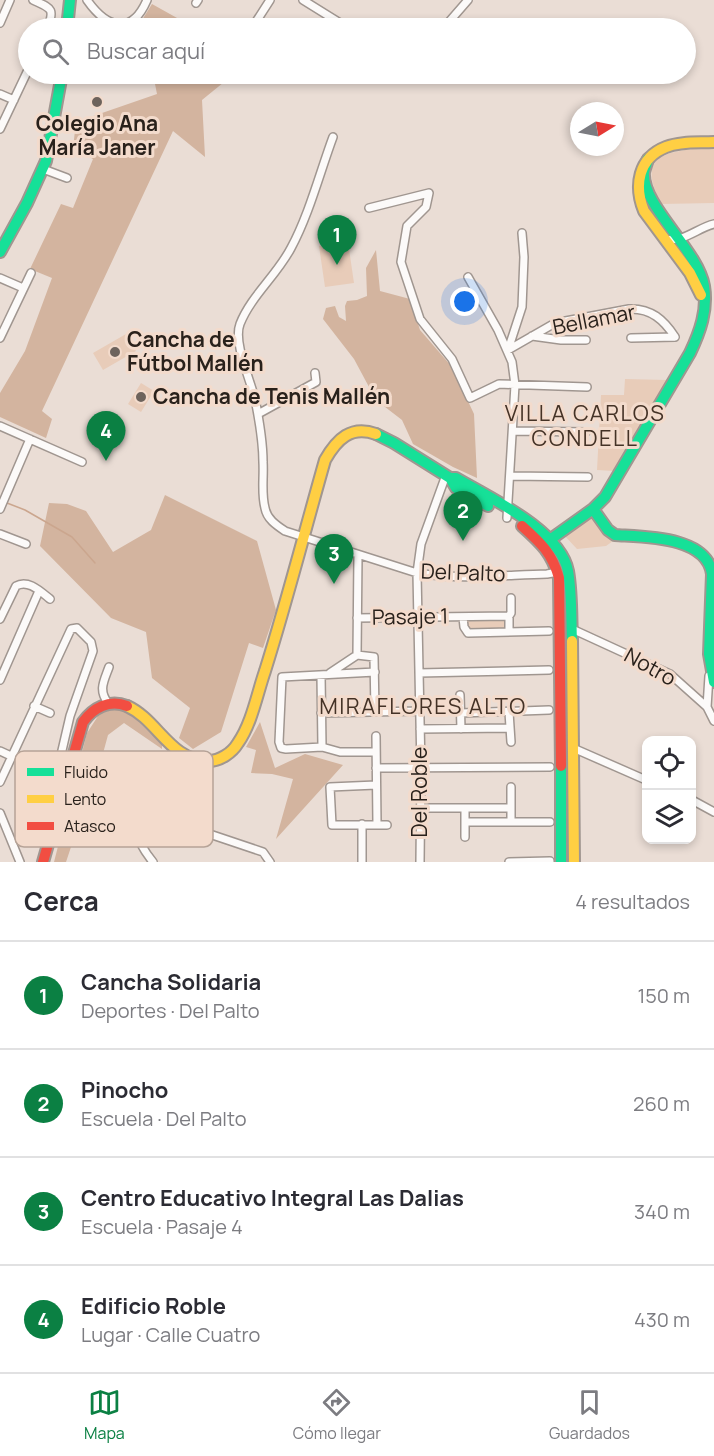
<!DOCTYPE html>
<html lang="es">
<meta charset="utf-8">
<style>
body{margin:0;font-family:Manrope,sans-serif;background:#f2f2f3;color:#2b2b33}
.controls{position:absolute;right:18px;bottom:18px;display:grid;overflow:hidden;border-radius:12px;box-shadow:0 3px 9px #0003}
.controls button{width:54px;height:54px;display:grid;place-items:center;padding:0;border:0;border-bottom:2px solid #e1e1e2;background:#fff;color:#2b2b33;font:30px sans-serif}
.compass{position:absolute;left:570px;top:102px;width:54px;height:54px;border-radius:50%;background:#fff;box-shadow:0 3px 9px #0003;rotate:80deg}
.you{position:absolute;left:465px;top:302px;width:21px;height:21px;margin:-15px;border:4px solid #fff;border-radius:50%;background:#1a73e8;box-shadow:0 0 0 9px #1a73e833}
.badge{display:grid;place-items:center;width:39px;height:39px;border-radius:50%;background:#0b8043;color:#fff;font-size:20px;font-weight:700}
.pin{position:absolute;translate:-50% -50px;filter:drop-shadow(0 2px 3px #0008)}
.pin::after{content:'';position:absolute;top:32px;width:21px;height:18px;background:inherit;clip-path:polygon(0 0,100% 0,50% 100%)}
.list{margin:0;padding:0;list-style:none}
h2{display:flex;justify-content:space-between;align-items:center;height:78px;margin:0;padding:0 24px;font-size:26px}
h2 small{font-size:20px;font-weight:400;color:#7c7c81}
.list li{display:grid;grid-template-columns:39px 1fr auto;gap:18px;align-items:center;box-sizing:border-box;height:108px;padding:0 24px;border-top:2px solid #e1e1e2}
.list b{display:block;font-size:22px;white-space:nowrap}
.list p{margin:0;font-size:20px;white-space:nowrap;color:#7c7c81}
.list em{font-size:20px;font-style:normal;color:#7c7c81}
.icon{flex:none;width:33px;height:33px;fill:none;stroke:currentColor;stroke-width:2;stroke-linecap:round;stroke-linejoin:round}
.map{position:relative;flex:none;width:714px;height:862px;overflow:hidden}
.search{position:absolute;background:#fff;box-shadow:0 3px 9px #0003;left:18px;right:18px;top:18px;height:66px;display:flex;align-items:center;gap:15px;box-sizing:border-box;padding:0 21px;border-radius:33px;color:#7c7c81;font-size:22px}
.sheet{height:510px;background:#fff}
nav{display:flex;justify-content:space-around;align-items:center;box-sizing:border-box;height:84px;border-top:2px solid #e1e1e2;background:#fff;font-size:16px;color:#7c7c81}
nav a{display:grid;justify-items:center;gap:3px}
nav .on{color:#0b8043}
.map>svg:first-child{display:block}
</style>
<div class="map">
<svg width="714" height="862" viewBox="0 0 714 862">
<rect width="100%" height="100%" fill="#eaddd5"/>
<path fill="#e8ccb9" d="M714,146V203L661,204C633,149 672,153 714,146Z
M348,242L354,283L325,287L319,246Z
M126,334L136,351L103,370L93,353Z
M625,379L667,380L614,471L597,470L601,395H624Z
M141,383L154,391L141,412L128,404Z
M592,515L613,541L606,546L577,549L563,534Z
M467,619H506V629L467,630Z"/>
<path fill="#d3b49f" d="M152,4L195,28H144L142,20Z
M153,74H267L269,75L229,78L202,100L205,157L173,131L42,411L52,419L46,438L0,417V393L25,351L52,278L30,269L61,204L73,208L93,159L73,148L76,122L157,94Z
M376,250L380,291L410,299L420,330L452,367L474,414L477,478L453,467L413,444L402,420L376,400L354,359L323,319L326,308L335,306L339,317L346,321L345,306L347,301L357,300L367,296L366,268Z
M165,495L257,541L276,610L263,648L249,643L221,732L193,749L179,738L190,708L152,678L146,632L111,618L40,546L49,503L67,504L86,511L113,552L151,530Z
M121,708L142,722L162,741V749L124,723L108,735L102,757L93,803L107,806L99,821L81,817L66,862H54L87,733L100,713Z
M260,722L275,768L305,754L343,765L276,839L293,779L272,774L251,773L256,750L246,747Z"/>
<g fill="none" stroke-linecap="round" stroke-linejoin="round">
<path stroke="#cba68e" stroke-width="1.5" d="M7,503L25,510L72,537L95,563"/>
<defs>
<path id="street" d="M33,0C50,8 56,8 47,28
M87,0C106,27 131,37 147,0
M303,0L348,28
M196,3L198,0
M0,23L10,0
M252,28L270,0
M328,28L335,20
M436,28L448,23L468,0
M0,94L14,100
M0,129L28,70
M333,137C320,172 309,215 291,248C277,275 251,296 240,324C233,342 250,379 255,399C259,419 263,441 263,462C264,477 261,493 265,508C267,519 276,525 285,531L417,573C459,580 504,575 547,574L558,572
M43,169L67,178
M369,208L429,193L426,207L407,226L401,262L420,319L452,359L470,398L499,384L587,387
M665,239C683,243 697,228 714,224
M468,277L498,330L512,362L515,385L507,518
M0,278L23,288
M532,336L561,340H586
M0,338L31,273
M631,338L675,337
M508,350L555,323L629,309C651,308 664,320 675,337
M508,350L522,307L524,257L522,233
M258,414L316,382L315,373
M0,426L82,462
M513,431L586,432
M511,476L588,477
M0,509L30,439
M0,534L26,544
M509,616L511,613V598
M463,617L464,627L468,633L549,631
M357,618L509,616V632
M0,619L16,586C28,579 40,591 50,599
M572,629L670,674L707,707L714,721
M357,655L358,555
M375,672L282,677L279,742L281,748L286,749L322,747L340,752H376
M330,673L357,655L374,657L375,712
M419,673L549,670
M321,675L322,747
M0,680L39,591
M460,695L461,729
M108,703C98,690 104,681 109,667
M34,706L50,713
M707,707L709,676
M509,712L511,742
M321,713L420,711
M461,713L549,710
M420,729L510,728
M376,736L377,824
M573,748L646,780
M0,751L11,756
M376,768L550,767
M0,782L71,629L77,628L91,642L93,651L70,716L47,815V834
M376,785L330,787L332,825H387
M511,787V822
M692,800L714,812
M421,808H511
M465,809V837
M138,810L263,852L270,862
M0,813L20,862
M465,822H550
M362,824V862
M153,862C133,837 133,827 143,797C145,792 146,785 152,782C168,775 197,806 203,762
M420,862L421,769L417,573L421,544L446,475
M509,862L550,861"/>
<path id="fast" d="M67,28L70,0
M0,252L27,203L46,161L62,74
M376,434L394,443L450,478H456C490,498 560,530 568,571C572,593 571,619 572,641
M450,478L456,488L488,506
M593,509L608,530L615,535C644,537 707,536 712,574L709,654L714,682
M551,539L593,509L605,497L690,353C700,332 708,310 704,286C698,250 641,205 644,172C645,168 647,163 648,159
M561,766V862"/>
<path id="slow" d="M701,295L690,273L644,211C634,186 638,158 666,147C681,141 699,143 714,142
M572,641L574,862
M127,706C158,720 170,761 208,761C220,761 232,753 238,743C252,723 257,694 265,671C287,601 305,530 325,460C337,439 351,425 376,434"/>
<path id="jam" d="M522,526C541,543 552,553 559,578L561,766
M43,862L83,722C93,708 109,699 127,706"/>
</defs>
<use href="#street" stroke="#a09690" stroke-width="10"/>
<use href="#fast" stroke="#a09690" stroke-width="14"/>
<use href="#slow" stroke="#a09690" stroke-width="14"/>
<use href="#jam" stroke="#a09690" stroke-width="14"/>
<use href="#street" stroke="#fcfaf9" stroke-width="7"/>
<use href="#fast" stroke="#16e098" stroke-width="10"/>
<use href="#slow" stroke="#ffcf43" stroke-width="10"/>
<use href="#jam" stroke="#f24e42" stroke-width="10"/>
</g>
<g fill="#6d635c" stroke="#f3dbcc" stroke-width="2">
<circle cx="97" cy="102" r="6"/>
<circle cx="115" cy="352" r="6"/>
<circle cx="141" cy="397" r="6"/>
</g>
<g text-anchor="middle" stroke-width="6" stroke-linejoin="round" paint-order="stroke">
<g font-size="21" font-weight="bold" fill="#29211b" stroke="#f3dbcc" text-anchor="start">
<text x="97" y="131" text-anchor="middle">Colegio Ana<tspan x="97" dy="24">María Janer</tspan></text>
<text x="127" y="347">Cancha de<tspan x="127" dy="24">Fútbol Mallén</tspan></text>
<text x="153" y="404">Cancha de Tenis Mallén</text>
</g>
<g font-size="21" fill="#29211b" stroke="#f3dbcc">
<text transform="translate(594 320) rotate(-11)" y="7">Bellamar</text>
<text transform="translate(463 573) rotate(2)" y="7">Del Palto</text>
<text transform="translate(410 617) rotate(-1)" y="7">Pasaje 1</text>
<text transform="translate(650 667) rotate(29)" y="7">Notro</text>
<text transform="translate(420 792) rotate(-90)" y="7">Del Roble</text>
</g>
<g font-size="22" letter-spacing="1.5" fill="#443226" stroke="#f3dbcc">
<text x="585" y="421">VILLA CARLOS<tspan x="585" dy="25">CONDELL</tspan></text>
<text x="423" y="714">MIRAFLORES ALTO</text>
</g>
</g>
<rect x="15" y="751" width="198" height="96" rx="9" fill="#f3dbcc" stroke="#b6a397" stroke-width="1.5"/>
<rect x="27" y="768" width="27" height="8" fill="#16e098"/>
<rect x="27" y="795" width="27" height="8" fill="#ffcf43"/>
<rect x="27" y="822" width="27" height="8" fill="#f24e42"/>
<g font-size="16" fill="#29211b">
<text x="64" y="778">Fluido</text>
<text x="64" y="805">Lento</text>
<text x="64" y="832">Atasco</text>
</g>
</svg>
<div class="controls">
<button><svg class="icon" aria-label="locate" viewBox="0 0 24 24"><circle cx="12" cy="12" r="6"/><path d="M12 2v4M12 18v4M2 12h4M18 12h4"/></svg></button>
<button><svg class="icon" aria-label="layers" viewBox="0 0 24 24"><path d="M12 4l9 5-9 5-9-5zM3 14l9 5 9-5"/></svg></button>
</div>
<svg class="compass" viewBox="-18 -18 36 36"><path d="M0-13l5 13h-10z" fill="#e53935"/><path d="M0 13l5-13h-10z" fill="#7c7c81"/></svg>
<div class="you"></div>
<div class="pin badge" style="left:337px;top:265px">1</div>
<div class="pin badge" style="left:463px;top:541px">2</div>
<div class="pin badge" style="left:334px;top:584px">3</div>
<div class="pin badge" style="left:106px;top:461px">4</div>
<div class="search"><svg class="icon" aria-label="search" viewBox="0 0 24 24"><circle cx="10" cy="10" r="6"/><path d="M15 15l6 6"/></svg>Buscar aquí</div>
</div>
<section class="sheet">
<h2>Cerca<small>4 resultados</small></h2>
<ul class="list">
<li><span class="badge">1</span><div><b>Cancha Solidaria</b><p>Deportes · Del Palto</p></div><em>150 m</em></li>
<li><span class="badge">2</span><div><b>Pinocho</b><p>Escuela · Del Palto</p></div><em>260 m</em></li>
<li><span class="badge">3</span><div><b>Centro Educativo Integral Las Dalias</b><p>Escuela · Pasaje 4</p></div><em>340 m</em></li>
<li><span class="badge">4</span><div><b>Edificio Roble</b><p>Lugar · Calle Cuatro</p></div><em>430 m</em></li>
</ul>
</section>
<nav>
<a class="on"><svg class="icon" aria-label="map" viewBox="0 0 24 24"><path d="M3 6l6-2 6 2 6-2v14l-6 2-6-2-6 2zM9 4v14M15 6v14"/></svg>Mapa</a>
<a><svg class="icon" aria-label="directions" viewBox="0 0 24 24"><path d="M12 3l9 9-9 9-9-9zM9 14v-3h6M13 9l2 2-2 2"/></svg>Cómo llegar</a>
<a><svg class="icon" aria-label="saved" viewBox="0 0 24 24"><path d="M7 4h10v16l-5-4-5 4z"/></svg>Guardados</a>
</nav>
